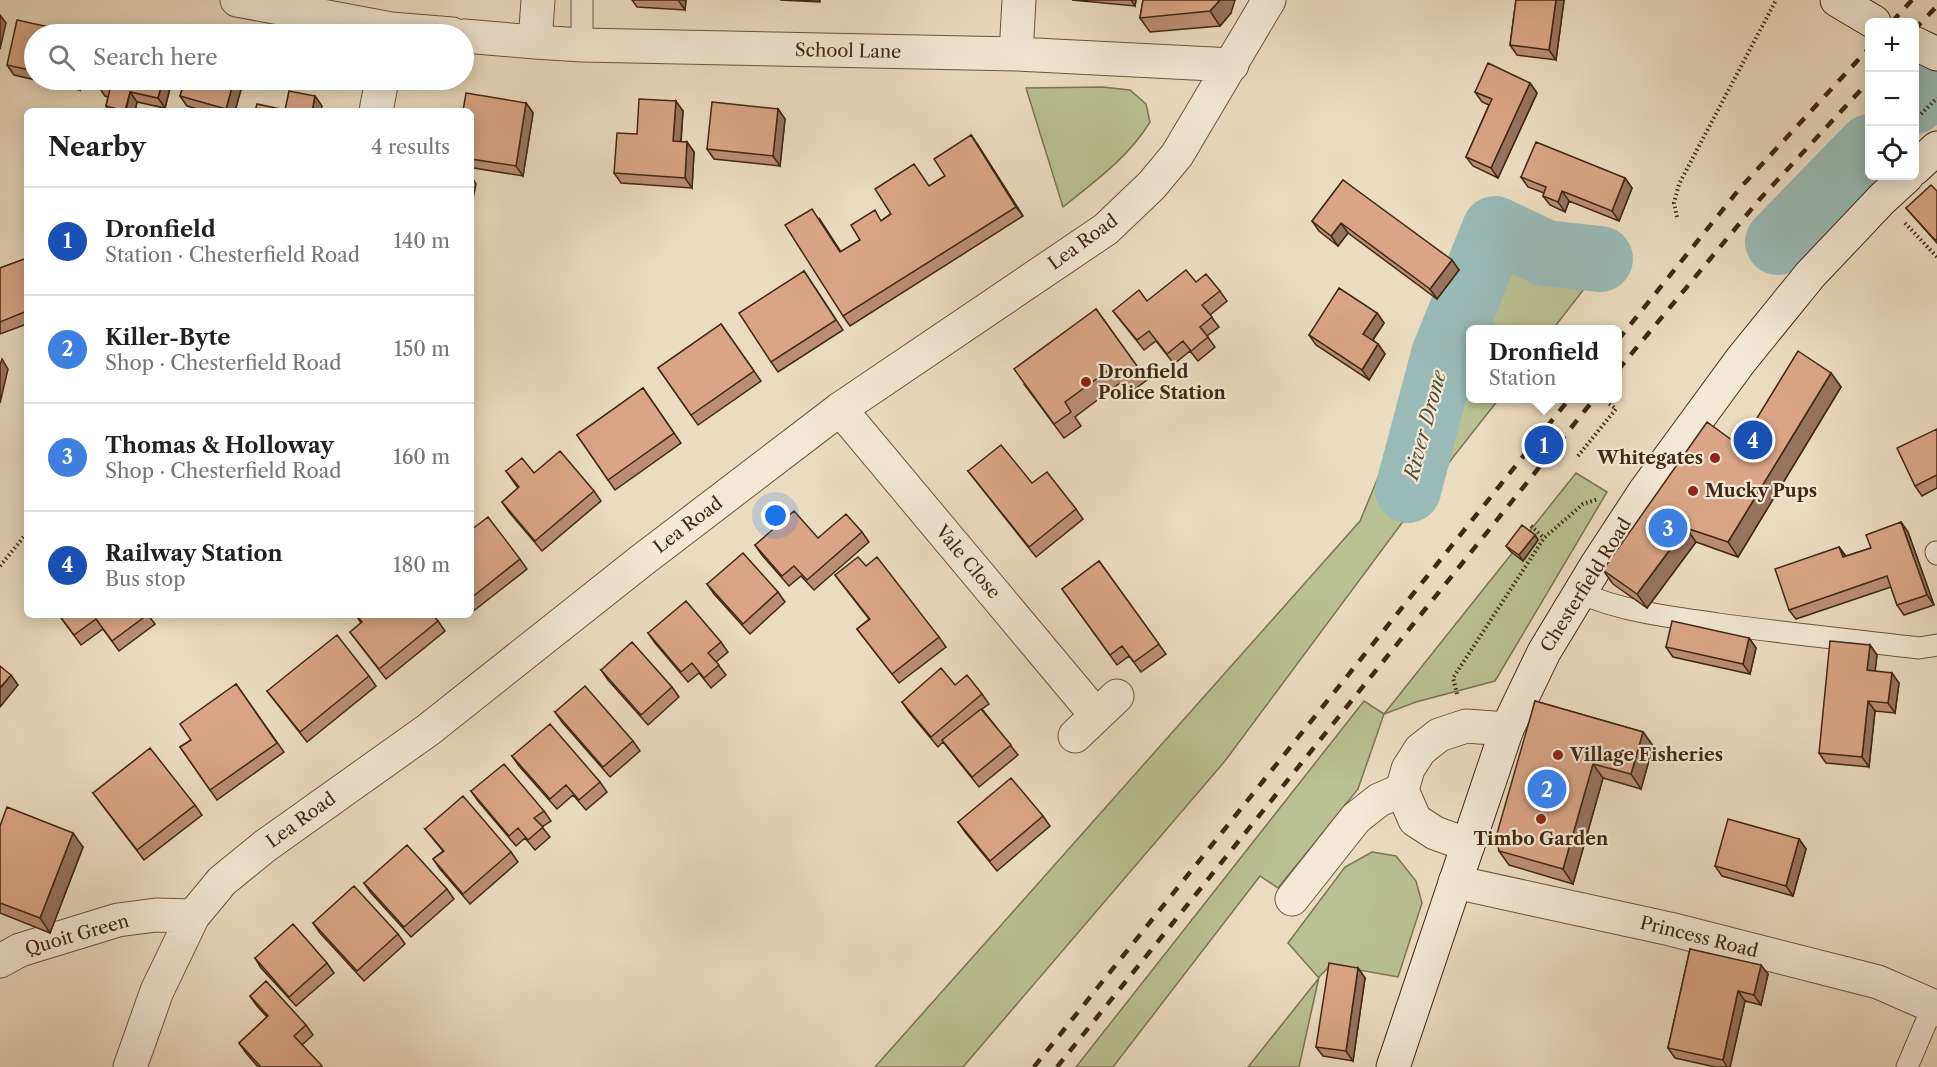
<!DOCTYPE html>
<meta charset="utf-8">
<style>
body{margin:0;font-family:"Libre Caslon Text",serif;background:#f2f2f2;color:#202124}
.controls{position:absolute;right:18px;top:18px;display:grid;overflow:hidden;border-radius:9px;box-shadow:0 3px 15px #0003}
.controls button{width:54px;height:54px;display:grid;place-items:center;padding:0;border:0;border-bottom:2px solid #e0e0e0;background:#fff;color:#202124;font:30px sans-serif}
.you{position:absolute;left:776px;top:516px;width:21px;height:21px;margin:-15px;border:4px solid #fff;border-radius:50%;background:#1a73e8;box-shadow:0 0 0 9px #1a73e833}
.badge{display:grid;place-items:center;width:39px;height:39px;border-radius:50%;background:#0f766e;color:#fff;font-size:20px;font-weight:700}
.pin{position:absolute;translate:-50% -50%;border:3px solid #fff;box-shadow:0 2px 6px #0006}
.popup{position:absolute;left:1466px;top:325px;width:156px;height:78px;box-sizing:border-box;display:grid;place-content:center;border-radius:9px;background:#fff;filter:drop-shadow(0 2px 4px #0005);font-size:20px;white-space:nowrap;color:#757577}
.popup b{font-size:22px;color:#202124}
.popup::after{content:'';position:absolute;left:50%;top:100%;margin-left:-12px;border:12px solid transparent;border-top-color:#fff}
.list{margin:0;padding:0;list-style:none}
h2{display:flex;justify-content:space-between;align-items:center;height:78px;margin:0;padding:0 24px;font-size:26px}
h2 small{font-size:20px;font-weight:400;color:#757577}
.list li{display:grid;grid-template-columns:39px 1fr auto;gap:18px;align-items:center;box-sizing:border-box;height:108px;padding:0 24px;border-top:2px solid #e0e0e0}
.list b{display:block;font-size:22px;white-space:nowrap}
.list p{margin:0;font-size:20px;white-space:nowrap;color:#757577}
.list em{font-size:20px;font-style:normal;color:#757577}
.icon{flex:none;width:33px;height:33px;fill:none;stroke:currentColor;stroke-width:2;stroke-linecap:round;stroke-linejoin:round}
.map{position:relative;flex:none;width:1937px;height:1067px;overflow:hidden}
.search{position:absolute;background:#fff;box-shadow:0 3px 15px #0003;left:24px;top:24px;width:450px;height:66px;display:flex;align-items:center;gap:15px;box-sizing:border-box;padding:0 21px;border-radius:33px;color:#757577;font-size:22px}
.panel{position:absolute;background:#fff;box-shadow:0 3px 15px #0003;left:24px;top:108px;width:450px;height:510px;border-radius:9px}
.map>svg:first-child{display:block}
</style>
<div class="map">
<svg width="1937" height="1067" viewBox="0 0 1937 1067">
<rect width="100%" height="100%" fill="#ebdcbf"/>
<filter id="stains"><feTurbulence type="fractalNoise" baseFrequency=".00333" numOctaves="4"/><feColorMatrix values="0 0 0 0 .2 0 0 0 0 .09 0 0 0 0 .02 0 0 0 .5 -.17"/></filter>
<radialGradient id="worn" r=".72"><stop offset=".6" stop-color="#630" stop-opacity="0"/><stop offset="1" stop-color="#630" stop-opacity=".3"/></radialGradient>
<path fill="#b9c091" stroke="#7c7452" stroke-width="1.5" d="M1102,87L1130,90L1146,104L1150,122C1128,158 1095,181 1063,207L1026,88Z
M1490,208L1615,249L1553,329L1470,330V398L1499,399L1413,508L1225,761L963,1067H875L1360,521Z
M1576,473L1607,492L1495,681L1416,702L1384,714L1358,789L1278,888L1260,876L1113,1067H1076L1364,701L1384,714Z
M1372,852L1396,856L1416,881L1422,903L1398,977L1331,965L1319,977L1299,1067H1248L1319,978L1288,943L1345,867Z"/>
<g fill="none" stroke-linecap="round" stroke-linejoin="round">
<path stroke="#99bab7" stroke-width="66" d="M1914,101L1930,85
M1778,242L1870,147
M1408,490L1444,355L1495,229L1545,253L1600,259"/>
<defs>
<path id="lane" d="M582,45V0
M1936,552L1937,554
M1580,593C1624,612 1671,617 1718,624C1785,633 1852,640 1919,648L1937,645
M1907,1067L1933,1006"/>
<path id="street" d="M237,0L391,29L452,34
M464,36L535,42L582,45L1016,54L1232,65
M535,42L538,0
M1016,54L1019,0
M376,111L382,80
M840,409L1096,715
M1075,736L1117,696
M1468,845L1435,833L1415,820L1402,790L1408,769L1420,750L1439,735L1466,726L1507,729
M1455,882L1670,929L1878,982L1933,1006L1937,1010
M1292,899L1356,818L1379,800L1402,790
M0,961L20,950L118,920L156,915L193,916
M130,1067L157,991L193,916L222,881L265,846L428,730L641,561L840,409L1106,229L1152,185L1177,155L1269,0"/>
<path id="secondary" d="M1837,0L1874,22
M1914,43L1937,54
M1914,169L1937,148
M1393,1067L1507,729L1544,652L1596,566L1645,491L1741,360L1810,275L1882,199L1907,176"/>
</defs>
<use href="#lane" stroke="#6b553d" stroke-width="23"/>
<use href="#street" stroke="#6b553d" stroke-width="35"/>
<use href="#secondary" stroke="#402812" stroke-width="35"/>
<path stroke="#402812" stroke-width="4" stroke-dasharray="1.5 3" stroke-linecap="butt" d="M1921,114L1937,98
M1677,217L1674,203L1679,184L1776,0
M1905,223L1937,257
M1578,456L1616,409L1602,398
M1531,526L1544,538
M0,566L27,533
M1457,694L1453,678L1544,538L1583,504L1598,499"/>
<use href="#lane" stroke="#f2e8d5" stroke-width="21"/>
<use href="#street" stroke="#f2e8d5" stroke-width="33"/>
<use href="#secondary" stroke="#f2e8d5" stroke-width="33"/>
<path stroke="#402812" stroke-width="4.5" stroke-dasharray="10 10" stroke-linecap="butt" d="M1892,22L1912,0
M1914,30L1937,6
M1618,340L1741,187L1870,47
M1618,370L1759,200L1870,80
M1034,1067L1570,398
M1057,1067L1595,398"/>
</g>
<path fill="#bb8e73" stroke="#402812" stroke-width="1.5" d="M632,0H686L685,10L637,7Z
M780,0H820V2Z
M1072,0H1136L1135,6Z
M1143,0L1231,13L1220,26L1150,32L1140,18Z
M1516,0H1564L1556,60L1517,55L1510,45Z
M34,34V80H82L80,90L14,75L7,65Z
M100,80H172L165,108L137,102L135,111H109L106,106L108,97L105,96L98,86Z
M185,80H242L243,82L235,111H204L187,106L180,96Z
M1530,83L1537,93L1498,178L1473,166L1466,157L1489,105L1482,102L1475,92Z
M526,103L533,113L523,176L474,168L471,164V111Z
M778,109L785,119L780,166L714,159L707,149Z
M683,111L681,142H687L694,152L692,188L621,183L614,173L637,134Z
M971,135L1023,216L850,326L843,316L819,218L841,252L860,240L882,220L929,186L945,176Z
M1521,177L1625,178L1632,188L1619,221L1569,201L1565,212L1550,205L1543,196L1544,193L1528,187Z
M1343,180L1459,270L1437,299L1348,233L1338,246L1319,231L1312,221Z
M1937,191V243L1906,208Z
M27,258V324L0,334V268Z
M804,271L843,330L778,372L771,362Z
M1196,282L1220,291L1227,301L1210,315L1219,327L1207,336L1215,347L1198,361L1190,351L1174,364L1156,341L1144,350L1113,311L1147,301Z
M1096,309L1147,380L1128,394L1120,383L1075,417L1081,426L1064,438L1024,384Z
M1377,313L1384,323L1373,340L1378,344L1385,354L1369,380L1316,345L1309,335Z
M721,324L761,381L698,425L658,368Z
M1831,373L1841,387L1738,557L1696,542L1647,608L1613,584L1603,570L1740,446Z
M643,388L681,443L615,490L577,435Z
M1937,429V488L1922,496L1915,486Z
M506,471L534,473L594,491L601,501L542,551L509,512L502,502L518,488Z
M968,471L1032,483L1076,509L1083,519L1036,557Z
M1901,522L1908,532L1934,605L1904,615L1897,605L1891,587L1796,619L1789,610L1839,547L1846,556L1871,548Z
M471,530L520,559L527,569L471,613Z
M862,532L869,542L814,590L801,576L789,586L762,555L755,545L818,538Z
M1535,535L1538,540L1523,561L1510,551L1506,546Z
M1099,561L1166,654L1141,672L1129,656L1117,665L1062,589Z
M866,566L939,637L946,647L899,683L857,629L869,619L835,575Z
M707,584L778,592L785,602L750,634L714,594Z
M59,615H148L155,624L119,651L103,629L81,645Z
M356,615L438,621L445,631L386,679L350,632L361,623Z
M648,633L721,642L728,652L716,662L726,675L711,688L699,673L688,682L655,643Z
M1749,638L1756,648L1750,674L1673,657L1666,647Z
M1870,645L1877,655L1875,671L1899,683L1895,713L1875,711L1869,767L1826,763L1819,753Z
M601,670L672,687L679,697L648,725L608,680Z
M369,676L376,686L307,742L267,691Z
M236,684L284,752L217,800L180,747L191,740Z
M955,685L982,694L989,704L982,709L1018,755L979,787L943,742L938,747L909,712L902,702Z
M1535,701L1643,732L1653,746L1641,789L1603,778L1573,884L1509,865L1499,851Z
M555,712L633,741L640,751L610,777L562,722Z
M512,756L600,782L607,792L586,810L573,795L557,809L519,766Z
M471,791L544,811L551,821L542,827L550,837L535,850L525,838L516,846L478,801Z
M93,793L195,805L202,815L144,860Z
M1043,816L1050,826L997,871L965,832L958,822Z
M0,826L83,847L50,933L0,913Z
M425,829L511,852L518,862L470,904L440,869L433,859L443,851Z
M1799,839L1806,849L1793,896L1722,876L1715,866Z
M364,883L447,889L454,899L411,937L371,893Z
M313,923L398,934L405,944L364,981L320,933Z
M1690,949L1768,974L1761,1005L1745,1001L1730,1067H1715L1675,1058L1668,1048Z
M255,958L327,963L334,973L296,1006L261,968Z
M1358,968L1365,978L1353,1061L1323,1056L1316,1047Z
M250,996L306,1025L313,1035L302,1045L322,1067H258L246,1053L239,1043L267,1017L257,1006Z"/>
<path fill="#98745e" stroke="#402812" stroke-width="1.5" d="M678,0H686L685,10Z
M1131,0H1136L1135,6Z
M1220,0H1235L1231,13L1220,26L1210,11Z
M1556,0H1564L1556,60L1549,50Z
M0,15L6,23L0,49Z
M73,80H82L80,90Z
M163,80H172L165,108L158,98Z
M234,80H242L243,82L235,111H227L226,109Z
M1530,83L1537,93L1498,178L1491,168Z
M130,92L137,102L135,111H126Z
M315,96L322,106L321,111H312Z
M676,101L683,111L680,151L673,141Z
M526,103L533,113L523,176L516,166Z
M778,109L785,119L780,166L773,156Z
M971,135L978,145L1023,216L1016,207Z
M687,142L694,152L692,188L685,178Z
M471,176L476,184L472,204L471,202Z
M1625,178L1632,188L1619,221L1612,211Z
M1562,191L1569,201L1565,212L1558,202Z
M1341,223L1348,233L1338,246L1331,236Z
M1452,260L1459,270L1437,299L1430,289Z
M1377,313L1384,323L1370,344L1363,334Z
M1378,344L1385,354L1369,380L1362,370Z
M2,359L8,369L0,403V365Z
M1831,373L1841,387L1738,557L1728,542Z
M1901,522L1908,532L1934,605L1927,595Z
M1686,528L1696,542L1647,608L1637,594Z
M1535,535L1538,540L1523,561L1519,555Z
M1839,547L1846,557H1843Z
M1749,638L1756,648L1750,674L1743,664Z
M1870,645L1877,655L1874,680L1867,670Z
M1892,673L1899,683L1895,713L1888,703Z
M11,675L18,685L0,707V688Z
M1868,701L1875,711L1869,767L1862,757Z
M1643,732L1653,746L1641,789L1631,774Z
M1593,764L1603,778L1573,884L1563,869Z
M73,833L83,847L50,933L40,918Z
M1799,839L1806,849L1793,896L1786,886Z
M1761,965L1768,974L1761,1005L1754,995Z
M1358,968L1365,978L1353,1061L1346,1051Z
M1738,991L1745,1001L1730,1067H1727L1723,1060Z"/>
<path fill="#d9a586" stroke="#402812" stroke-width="1.5" d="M1143,0H1220L1210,11L1140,18Z
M1516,0H1556L1549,50L1510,45Z
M17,20L81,34H34V71L7,65Z
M1488,63L1530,83L1491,168L1466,157L1492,99L1475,92Z
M100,80H163L158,98L130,92L125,111L106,106L110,89L98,86Z
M185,80H234L226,109L180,96Z
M289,91L315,96L312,111H255L257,104L285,110Z
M466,93L526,103L516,166L471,159V111H463Z
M639,99L676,101L673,141L687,142L685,178L614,173L617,133L637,134Z
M712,102L778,109L773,156L707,149Z
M971,135L1016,207L843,316L785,225L812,209L840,252L860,240L851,225L875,210L881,221L891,214L875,189L914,164L929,186L945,176L934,159Z
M1536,142L1625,178L1612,211L1562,191L1558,202L1543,196L1546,187L1521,177Z
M1343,180L1452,260L1430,289L1341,223L1331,236L1312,221Z
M1931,185L1937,191V239L1935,240L1906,208Z
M27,258V311L0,322V268Z
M1186,270L1196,282L1206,274L1220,291L1202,305L1212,317L1200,327L1208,337L1191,351L1183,341L1167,354L1149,331L1137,340L1113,311L1139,290L1147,301Z
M804,271L836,320L771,362L739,313Z
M1339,288L1377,313L1363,334L1378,344L1362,370L1309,335Z
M1096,309L1137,366L1118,380L1110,369L1065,402L1071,412L1054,424L1014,369Z
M721,324L754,371L691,415L658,368Z
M1798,351L1831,373L1728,542L1686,528L1637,594L1603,570L1707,422L1740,446Z
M643,388L674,433L608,480L577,435Z
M1937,429V475L1915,486L1897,448Z
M1001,445L1032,483L1047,472L1076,509L1029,547L968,471Z
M560,451L594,491L535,541L502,502L519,487L506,471L522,458L534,473Z
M794,511L818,538L846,514L862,532L807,580L794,566L782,576L755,545Z
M488,517L520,559L471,598V530Z
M1901,522L1927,595L1897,605L1887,576L1789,610L1775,569L1839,547L1843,557L1871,548L1866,535Z
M1522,525L1535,535L1519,555L1506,546Z
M743,553L778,592L743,624L707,584Z
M858,557L866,566L877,557L939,637L892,674L857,629L870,619L835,575Z
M1099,561L1159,644L1134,662L1122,646L1110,655L1062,589Z
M686,601L721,642L708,653L719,665L704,678L692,663L681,672L648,633Z
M59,615H147L112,641L96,619L74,635Z
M356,615H433L438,621L379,669L350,632L362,622Z
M1672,621L1749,638L1743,664L1666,647Z
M337,635L369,676L300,732L267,691Z
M1830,641L1870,645L1867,670L1892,673L1888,703L1868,701L1862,757L1819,753Z
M632,642L672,687L641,715L601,670Z
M0,666L11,675L0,688Z
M941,668L955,685L967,675L982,694L931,737L902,702Z
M236,684L277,743L210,790L180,747L191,740L180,724Z
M585,686L633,741L603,767L555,712Z
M1535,701L1643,732L1631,774L1593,764L1563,869L1499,851L1496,837Z
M981,709L1011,745L972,777L942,740Z
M550,724L600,782L579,800L566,785L550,799L512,756Z
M150,748L195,805L137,850L93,793Z
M504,764L544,811L534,818L543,827L528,840L518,828L509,836L471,791Z
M1011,778L1043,816L990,861L958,822Z
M463,796L511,852L463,894L433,859L444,851L425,829Z
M7,807L73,833L40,918L0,903V826Z
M1728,819L1799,839L1786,886L1715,866Z
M407,845L447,889L404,927L364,883Z
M354,886L398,934L357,971L313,923Z
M293,924L327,963L289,997L255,958Z
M1690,949L1761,965L1754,995L1738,991L1723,1060L1668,1048Z
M1329,963L1358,968L1346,1051L1316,1047Z
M266,981L306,1025L294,1036L322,1066L321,1067H261L239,1043L268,1016L250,996Z"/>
<g fill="#8f2418" stroke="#f2e8d5" stroke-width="2">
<circle cx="1086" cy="382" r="6"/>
<circle cx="1715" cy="458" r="6"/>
<circle cx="1693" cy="491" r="6"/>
<circle cx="1558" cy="755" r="6"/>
<circle cx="1541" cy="819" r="6"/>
</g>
<g text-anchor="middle" stroke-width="4.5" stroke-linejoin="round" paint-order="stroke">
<g font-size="18" fill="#402812" stroke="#f2e8d5">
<text transform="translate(848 51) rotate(1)" y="6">School Lane</text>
<text transform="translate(1083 242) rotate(-36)" y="6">Lea Road</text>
<text transform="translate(688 525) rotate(-37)" y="6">Lea Road</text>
<text transform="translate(968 562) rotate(50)" y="6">Vale Close</text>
<text transform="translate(1586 585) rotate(-58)" y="6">Chesterfield Road</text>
<text transform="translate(301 820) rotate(-36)" y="6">Lea Road</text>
<text transform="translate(77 935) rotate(-16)" y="6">Quoit Green</text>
<text transform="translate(1699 937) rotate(14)" y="6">Princess Road</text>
</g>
<g font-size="18" font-weight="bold" fill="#402812" stroke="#f2e8d5" text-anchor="start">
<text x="1098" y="378">Dronfield<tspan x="1098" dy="21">Police Station</tspan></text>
<text x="1703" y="464" text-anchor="end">Whitegates</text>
<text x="1705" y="497">Mucky Pups</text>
<text x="1570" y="761">Village Fisheries</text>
<text x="1541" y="845" text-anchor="middle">Timbo Garden</text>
</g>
<g font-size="20" font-style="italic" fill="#564c3b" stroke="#f2e8d5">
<text transform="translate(1425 425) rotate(-75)" y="7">River Drone</text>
</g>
</g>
<rect width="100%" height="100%" filter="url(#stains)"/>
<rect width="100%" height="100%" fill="url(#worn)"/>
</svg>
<div class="controls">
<button>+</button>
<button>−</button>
<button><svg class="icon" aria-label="locate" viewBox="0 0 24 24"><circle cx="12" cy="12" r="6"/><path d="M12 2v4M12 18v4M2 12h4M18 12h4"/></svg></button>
</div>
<div class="you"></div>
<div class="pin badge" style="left:1544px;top:445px;background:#1a4fb4">1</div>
<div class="popup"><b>Dronfield</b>Station</div>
<div class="pin badge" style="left:1547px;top:789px;background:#3f7fe0">2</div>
<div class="pin badge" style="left:1668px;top:528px;background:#3f7fe0">3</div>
<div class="pin badge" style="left:1753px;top:440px;background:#1a4fb4">4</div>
<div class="search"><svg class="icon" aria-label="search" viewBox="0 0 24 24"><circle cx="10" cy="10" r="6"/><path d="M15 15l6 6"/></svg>Search here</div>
<section class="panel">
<h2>Nearby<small>4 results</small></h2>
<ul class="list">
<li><span class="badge" style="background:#1a4fb4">1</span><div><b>Dronfield</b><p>Station · Chesterfield Road</p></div><em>140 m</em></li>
<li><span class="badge" style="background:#3f7fe0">2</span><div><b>Killer-Byte</b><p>Shop · Chesterfield Road</p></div><em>150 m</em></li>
<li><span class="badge" style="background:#3f7fe0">3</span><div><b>Thomas &amp; Holloway</b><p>Shop · Chesterfield Road</p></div><em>160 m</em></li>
<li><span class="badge" style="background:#1a4fb4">4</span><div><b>Railway Station</b><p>Bus stop</p></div><em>180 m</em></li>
</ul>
</section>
</div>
